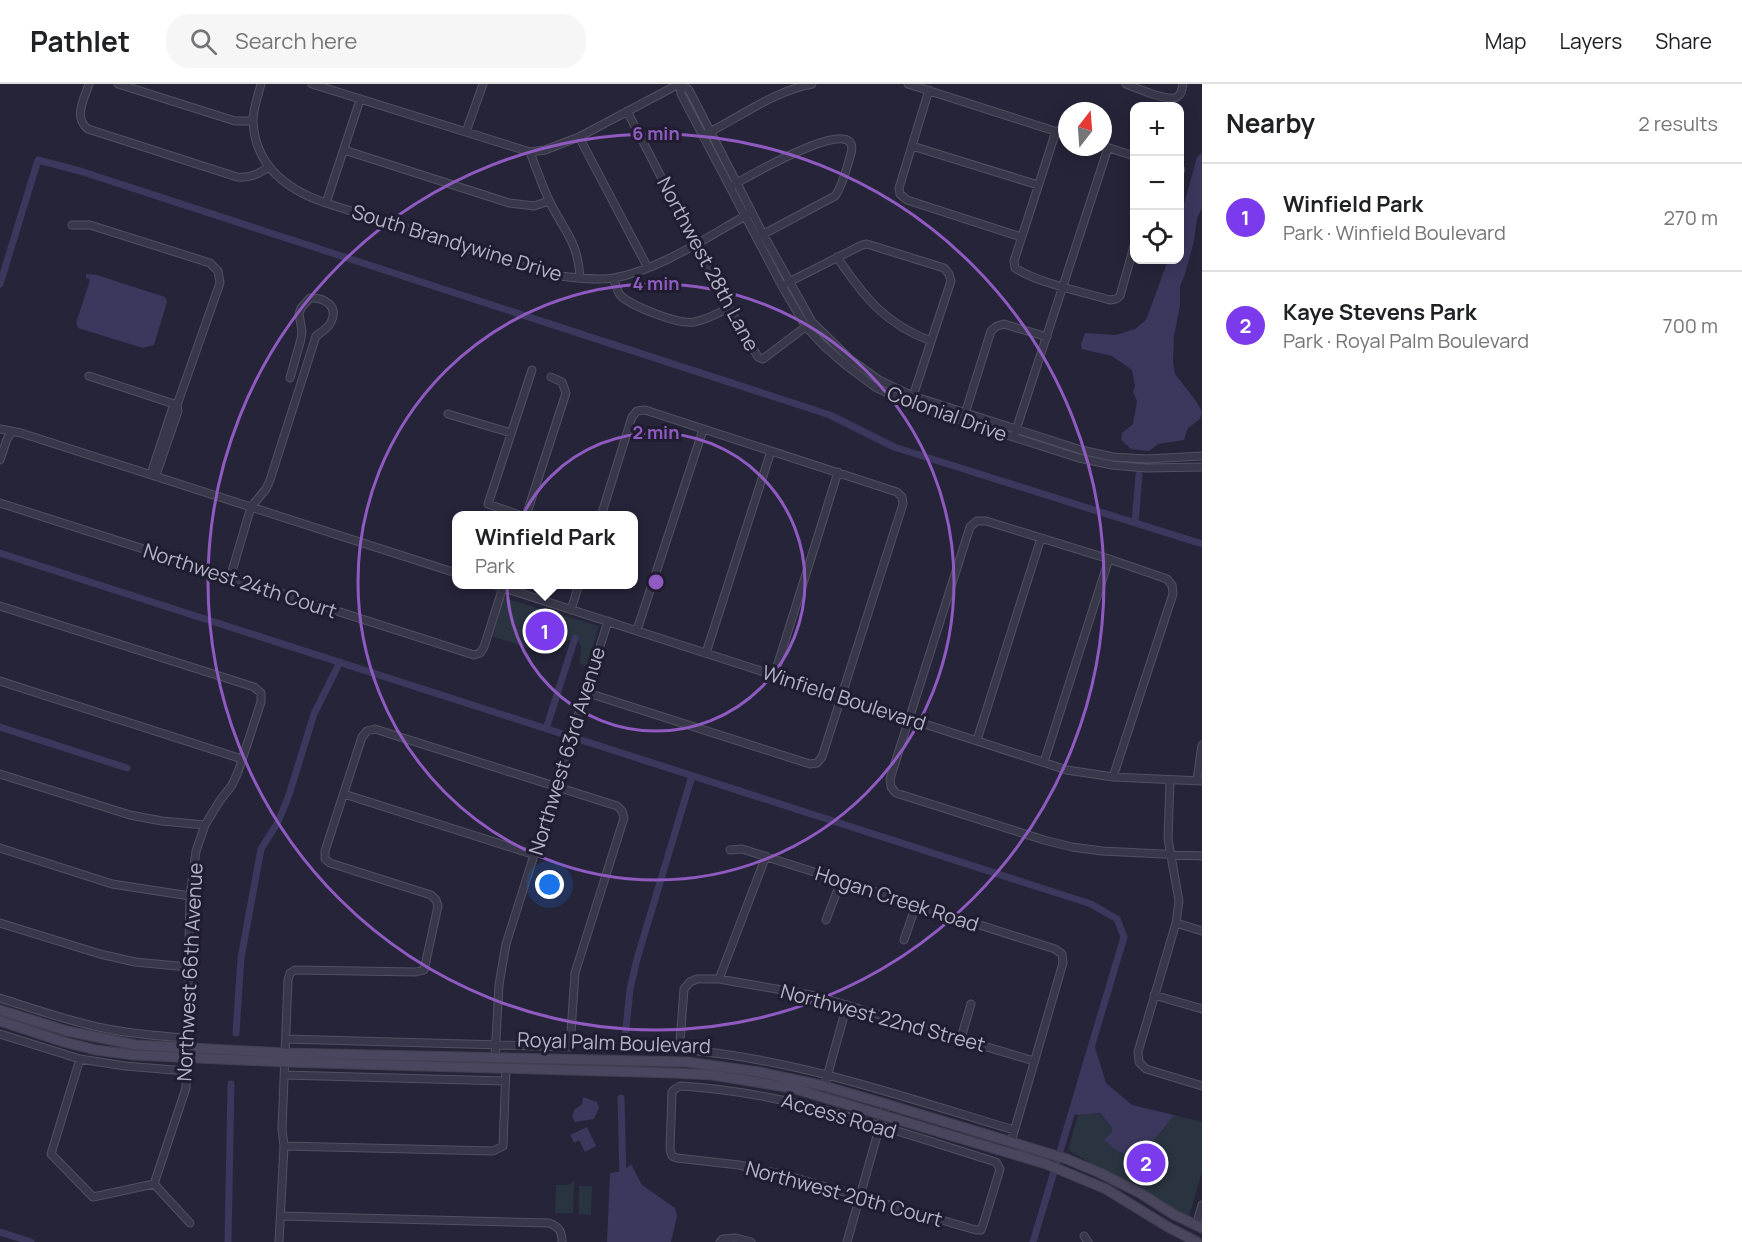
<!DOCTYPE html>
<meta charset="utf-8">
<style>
body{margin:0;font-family:Manrope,sans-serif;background:#f6f6f6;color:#202124}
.controls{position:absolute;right:18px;top:18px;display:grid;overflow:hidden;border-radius:12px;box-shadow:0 3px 15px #0003}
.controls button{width:54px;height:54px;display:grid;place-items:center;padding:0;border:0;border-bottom:2px solid #e0e0e0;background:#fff;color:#202124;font:30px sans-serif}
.compass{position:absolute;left:1058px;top:18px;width:54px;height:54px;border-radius:50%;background:#fff;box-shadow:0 3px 15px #0003;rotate:17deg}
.you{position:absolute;left:550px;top:801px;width:21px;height:21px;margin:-15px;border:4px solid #fff;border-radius:50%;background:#1a73e8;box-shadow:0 0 0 9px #1a73e833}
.badge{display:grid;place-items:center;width:39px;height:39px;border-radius:50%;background:#7c3aed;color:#fff;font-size:20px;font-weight:700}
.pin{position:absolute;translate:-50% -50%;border:3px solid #fff;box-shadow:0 2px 6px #0006}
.popup{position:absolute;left:452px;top:427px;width:186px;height:78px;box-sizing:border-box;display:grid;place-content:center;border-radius:12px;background:#fff;filter:drop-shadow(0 2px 4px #0005);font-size:20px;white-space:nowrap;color:#757577}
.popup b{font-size:22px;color:#202124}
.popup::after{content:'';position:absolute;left:50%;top:100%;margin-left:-12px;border:12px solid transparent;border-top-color:#fff}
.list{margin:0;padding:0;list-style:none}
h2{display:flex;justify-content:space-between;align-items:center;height:78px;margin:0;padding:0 24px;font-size:26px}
h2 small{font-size:20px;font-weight:400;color:#757577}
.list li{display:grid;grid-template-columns:39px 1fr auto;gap:18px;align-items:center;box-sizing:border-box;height:108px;padding:0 24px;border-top:2px solid #e0e0e0}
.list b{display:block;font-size:22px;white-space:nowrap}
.list p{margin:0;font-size:20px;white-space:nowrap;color:#757577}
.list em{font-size:20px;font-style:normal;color:#757577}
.icon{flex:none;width:33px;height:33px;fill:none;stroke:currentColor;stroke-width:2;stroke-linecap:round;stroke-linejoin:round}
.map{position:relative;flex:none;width:1202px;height:1158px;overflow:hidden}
header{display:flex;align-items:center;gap:36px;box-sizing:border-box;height:84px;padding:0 30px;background:#fff;border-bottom:2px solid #e0e0e0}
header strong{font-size:28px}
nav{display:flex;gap:33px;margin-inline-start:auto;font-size:21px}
.search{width:420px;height:54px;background:#f6f6f6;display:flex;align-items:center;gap:15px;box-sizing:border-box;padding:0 21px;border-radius:24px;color:#757577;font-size:22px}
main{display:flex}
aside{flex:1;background:#fff}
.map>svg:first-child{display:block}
</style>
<header>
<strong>Pathlet</strong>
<div class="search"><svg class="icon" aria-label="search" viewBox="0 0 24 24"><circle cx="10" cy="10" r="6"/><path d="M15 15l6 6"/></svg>Search here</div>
<nav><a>Map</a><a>Layers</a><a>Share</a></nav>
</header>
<main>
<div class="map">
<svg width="1202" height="1158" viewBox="0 0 1202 1158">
<rect width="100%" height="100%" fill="#262439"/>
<path fill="#2a3440" d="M504,514L599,542L587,582L580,580L581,563L579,558L568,556L550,571L492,552Z
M1099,1029L1112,1044V1048L1105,1056L1160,1050L1174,1031L1202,1038V1088L1188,1136L1068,1066L1078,1031Z
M574,1097L573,1129H555L556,1101H568Z
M579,1102H592L591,1131L579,1130Z"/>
<path fill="#3b375d" d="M1202,69V124L1197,134L1194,157L1184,193L1180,202V222L1174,252L1173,278L1175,290L1196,317L1202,328L1200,335L1188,344L1184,356L1158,360L1149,367L1131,365L1121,356L1122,349L1133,340L1137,317L1133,308L1135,302L1132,286L1112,272L1082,265L1081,260L1085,249L1116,251L1135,245L1146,236L1168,176H1180V135L1197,73Z
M86,190L97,191L165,213L167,218L154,261L143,264L78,244L76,239L89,199L90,195L86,194Z
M1093,957L1106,999L1132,1021L1174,1031C1163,1046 1142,1076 1120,1068C1115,1066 1109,1060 1104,1056L1112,1048V1044L1100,1029L1078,1031L1071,1029Z
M583,1013L597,1018L599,1024L594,1035L575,1038L572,1033L574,1026L582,1020Z
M587,1043L596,1062L585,1068L579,1056L574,1059L570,1051Z
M631,1080L642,1101L675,1124L677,1132L671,1158H607L610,1089L623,1087Z"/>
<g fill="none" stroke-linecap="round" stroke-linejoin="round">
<path stroke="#3b375d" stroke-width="7" d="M0,200L38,76L80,87L830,331L894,363L1202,460
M1135,439L1139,391
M0,469L1091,820L1117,835L1124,853L1033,1158
M0,643L127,684
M546,645L575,554
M236,949L241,874L261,765L278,738L289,711L314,630L340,578
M625,954L630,905L637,875L692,692
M621,1014L623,1095
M0,1148L31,1158
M228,1158L231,1000"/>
<defs>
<path id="minor" d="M89,0C84,15 73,34 88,45L237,93C251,94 258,90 269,83
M118,0L235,37H253
M261,0C258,12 253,25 253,37C255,82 287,106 326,119L550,191C570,193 593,197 614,194C661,185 705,154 747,131
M312,0L530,68L545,66L579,53L679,0
M680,0L681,10L782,202L806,243L823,261L847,282L875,303L910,320L1079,374L1112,381L1146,384L1202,383
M681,0L689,6L763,150L812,238L851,276L879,296L913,312L1081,366L1113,373L1146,375L1202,372
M908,0L1067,51
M1126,0C1136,4 1168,18 1177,13C1182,10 1182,5 1183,0
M929,6L899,104L900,110L907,116L1021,153
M627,27L729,224L758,273L763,275L808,241
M1056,47L1014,177L1015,184C1038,199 1083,208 1110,216L1116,215L1120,212L1134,162
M466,48L483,0
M706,50C740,33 774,7 812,0
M579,53L648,184
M912,62L1038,101
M1103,62L1134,72
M344,66L509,119L534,122L549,117
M530,68C536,84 542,101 549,116C564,148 578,156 580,194
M1180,86H1181
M735,100C746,94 868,22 850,73C846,86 843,101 835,112L760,152
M326,119L360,16
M72,141H90L210,179L218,187L220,199L177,321L172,326L151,390
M837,173C864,213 885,240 931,257
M613,194C615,199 617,206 620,211C631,222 679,241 694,238C706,236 718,229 729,224
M787,199L862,161L867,160L944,184L949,190L951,197L912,315
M89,292L177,321
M448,330L511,349
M964,333L991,247L997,242L1004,240L1047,253
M0,345L21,349L456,489
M1015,349L1108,64
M0,376L7,355L11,349
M156,391L178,327L177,321
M0,419L474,571L480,569L484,563L504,500
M522,432L488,420L532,286
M526,432L566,309L562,298L551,293
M230,494L251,423L266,405L270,396L316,252C321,248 328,245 331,238C339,222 324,213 310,214L301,224L299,230L302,247L301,255L290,294
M492,500L1067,686L1113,693L1202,697
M0,522L254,603L261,609V618L238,688L232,701L219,718L205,741L196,767L190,812L186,1004L154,1100L93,1113L51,1070L80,975
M571,526L579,500
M637,546L703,346
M706,569L771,367
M774,592L838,388
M0,597L242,675
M585,608L810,680L817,679L822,673L903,420L902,413L897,408L645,326L637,327L632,333L601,432
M977,656L1041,454
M1044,678L1109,475
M0,690L130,731L162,737L205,741
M1113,693L1173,510L1172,501L1167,495L1109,475L986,437H977L970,443L890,695L891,703L896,709L1044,756L1072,763L1102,767L1202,772
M1170,696L1168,755L1179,817L1176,839L1138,968L1139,978L1146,985L1202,1002
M1197,696L1202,661
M344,710L535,771
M0,764L112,800L190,812
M730,766L742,765L1055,865L1062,870L1063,879L1011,1058
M826,836L841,797
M0,839L100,870L135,878L188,883
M1176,839L1202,847
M904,856L916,821
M719,895L766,772
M1154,911L1202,925
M0,914C34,925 68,937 103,944C130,950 158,952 186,954
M0,950L80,975L125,982L186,987
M961,954L971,920
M495,973L499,901L506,860L608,537
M284,991L505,997
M680,1002C790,1008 892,1046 996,1078L1000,1085L983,1141L981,1146H976L785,1091L739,1081L677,1074L672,1072L670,1065L672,1008L675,1005Z
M823,1007L847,921
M1014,1046C907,1014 800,976 688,966L680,958L684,905L690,898L697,895H719L816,912L1034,977
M284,1062L493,1067L503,1062L506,984
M154,1100L190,1139
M281,1132L549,1139C559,1143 562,1147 562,1158
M1196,1142L1202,1121
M1084,1152L1088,1158
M279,1158L284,1062L282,1045L288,896L290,889L295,886L416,888L424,886L438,822L436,816L431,811L330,779L325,775V767L362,653L367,647L375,645L617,722L622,727L624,734L575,889L570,963L286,955
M720,1158L723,1155L736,1154L751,1158
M847,1158L886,1020"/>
<path id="secondary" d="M0,926L67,947L136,961L285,969L687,978L759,988L824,1002L886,1020L1067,1075L1100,1089L1140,1109L1173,1130L1202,1144
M0,937L64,958L96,966L134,971L285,978L673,989L713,991L792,1004L1046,1080L1106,1105L1168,1143L1197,1158"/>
</defs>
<use href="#minor" stroke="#525062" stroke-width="9"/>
<use href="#secondary" stroke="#403e50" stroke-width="11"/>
<use href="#minor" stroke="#39384a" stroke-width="7"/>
<use href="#secondary" stroke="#49465d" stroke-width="9"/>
</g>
<g fill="none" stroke="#8f5bc1" stroke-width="3">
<circle cx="656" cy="498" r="149"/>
<circle cx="656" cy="498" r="298"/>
<circle cx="656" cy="498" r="448"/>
</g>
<g text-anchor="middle" stroke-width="6" stroke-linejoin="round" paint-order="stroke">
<g font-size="20" fill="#b5b3c6" stroke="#1f1d2f">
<text transform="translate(457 159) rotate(17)" y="7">South Brandywine Drive</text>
<text transform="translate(708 180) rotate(62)" y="7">Northwest 28th Lane</text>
<text transform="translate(947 330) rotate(20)" y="7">Colonial Drive</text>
<text transform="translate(240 497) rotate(18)" y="7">Northwest 24th Court</text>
<text transform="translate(844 614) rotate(18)" y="7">Winfield Boulevard</text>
<text transform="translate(567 667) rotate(-73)" y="7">Northwest 63rd Avenue</text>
<text transform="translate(897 815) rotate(18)" y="7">Hogan Creek Road</text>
<text transform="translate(190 888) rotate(-87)" y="7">Northwest 66th Avenue</text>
<text transform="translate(883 934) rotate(15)" y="7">Northwest 22nd Street</text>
<text transform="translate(614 959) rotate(2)" y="7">Royal Palm Boulevard</text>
<text transform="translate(839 1032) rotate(16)" y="7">Access Road</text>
<text transform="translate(844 1110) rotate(15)" y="7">Northwest 20th Court</text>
</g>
</g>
<circle cx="656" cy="498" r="9" fill="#8f5bc1" stroke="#1f1d2f" stroke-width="3"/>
<g font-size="18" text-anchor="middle" font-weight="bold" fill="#8f5bc1" stroke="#1f1d2f" stroke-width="6" stroke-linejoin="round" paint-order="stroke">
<text x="656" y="56">6 min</text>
<text x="656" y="206">4 min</text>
<text x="656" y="355">2 min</text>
</g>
</svg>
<div class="controls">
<button>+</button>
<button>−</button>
<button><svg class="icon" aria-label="locate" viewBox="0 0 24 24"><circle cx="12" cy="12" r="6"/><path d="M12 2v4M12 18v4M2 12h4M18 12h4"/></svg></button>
</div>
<svg class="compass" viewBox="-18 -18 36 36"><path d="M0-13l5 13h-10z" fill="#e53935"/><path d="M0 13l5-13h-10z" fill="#757577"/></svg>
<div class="you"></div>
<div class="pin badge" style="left:545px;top:547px">1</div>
<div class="popup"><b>Winfield Park</b>Park</div>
<div class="pin badge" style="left:1146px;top:1079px">2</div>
</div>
<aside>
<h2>Nearby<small>2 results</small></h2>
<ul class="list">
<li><span class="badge">1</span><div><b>Winfield Park</b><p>Park · Winfield Boulevard</p></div><em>270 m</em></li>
<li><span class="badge">2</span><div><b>Kaye Stevens Park</b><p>Park · Royal Palm Boulevard</p></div><em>700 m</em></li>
</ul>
</aside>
</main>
